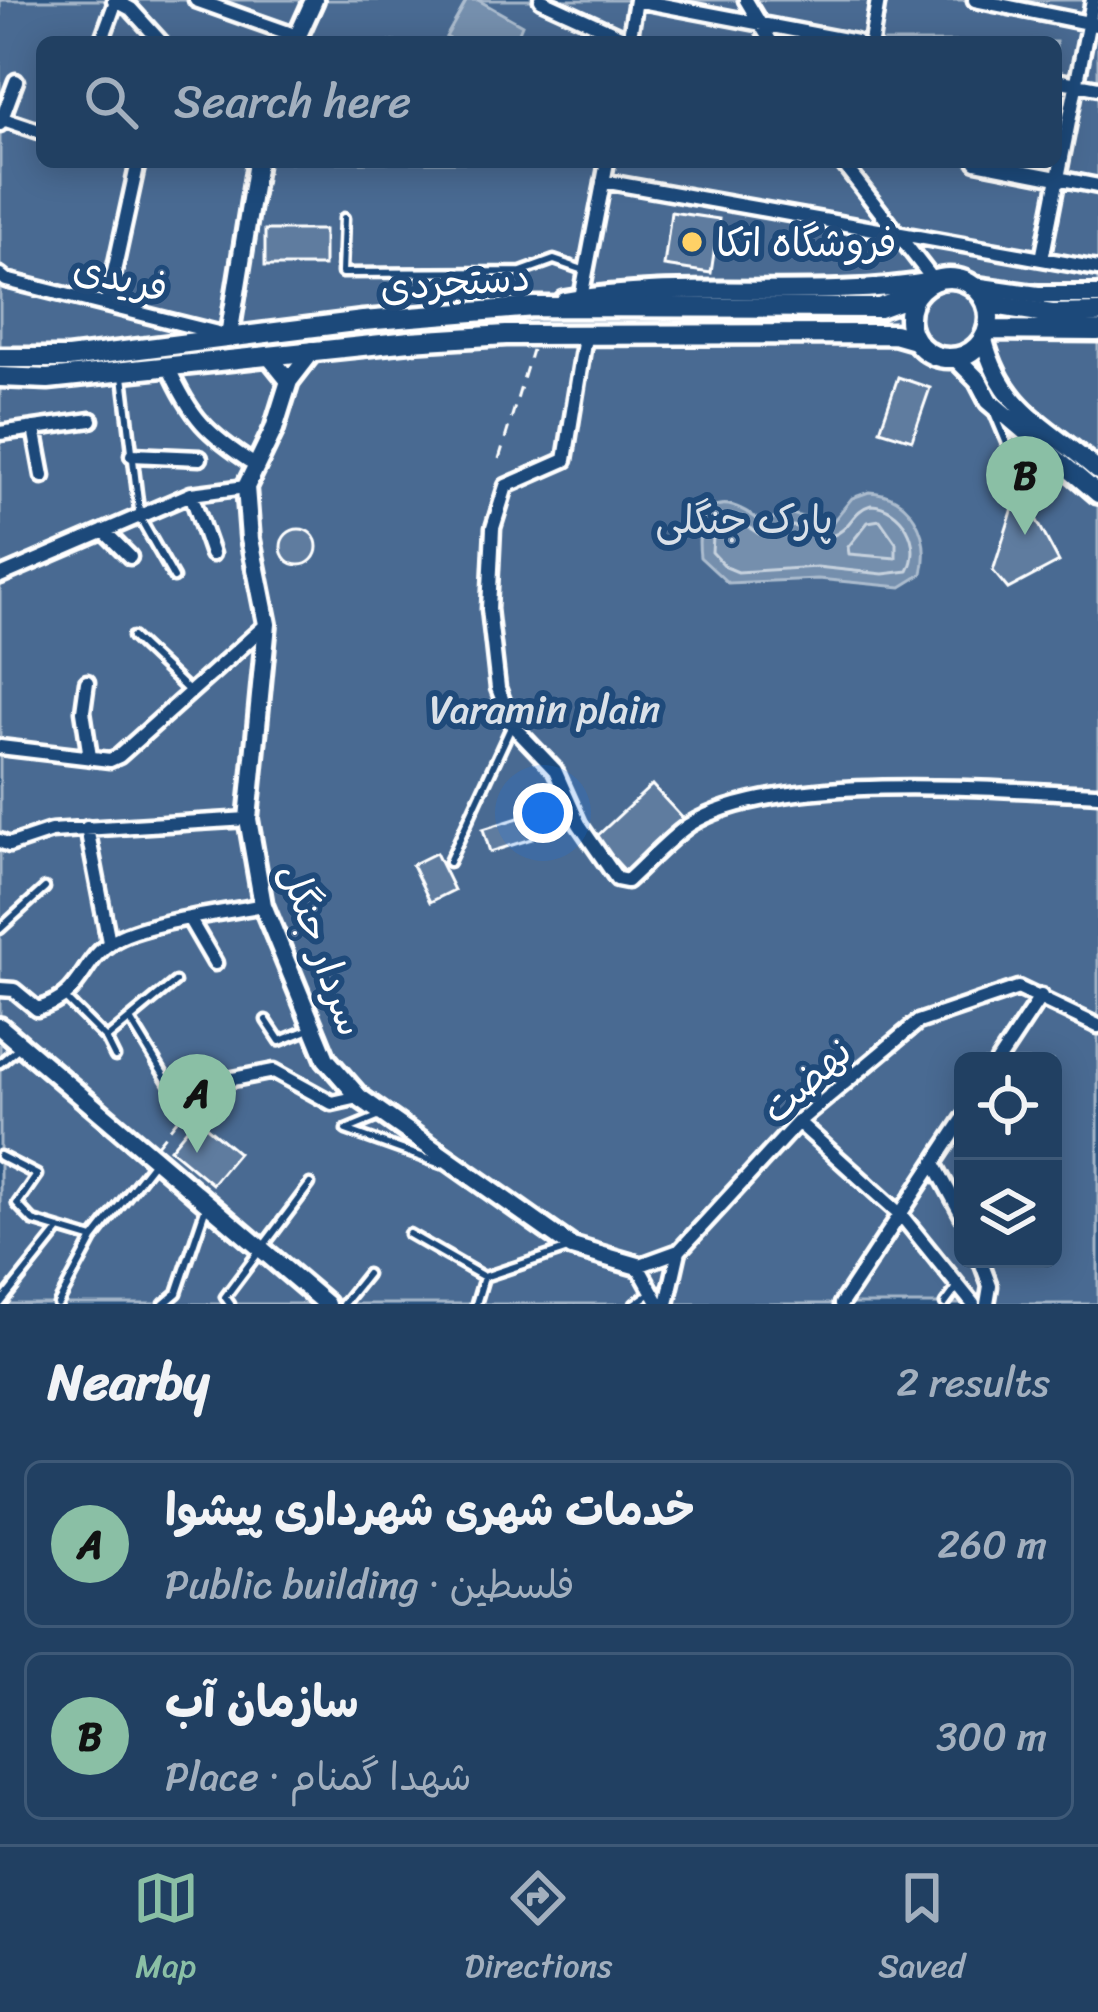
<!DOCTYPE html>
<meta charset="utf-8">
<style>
body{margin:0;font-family:Sriracha,"Playpen Sans Arabic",sans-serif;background:#294768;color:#f1f3f6}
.controls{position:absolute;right:36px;bottom:36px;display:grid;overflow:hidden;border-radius:18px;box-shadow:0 6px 30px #0003}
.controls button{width:108px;height:108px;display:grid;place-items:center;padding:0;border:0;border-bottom:3px solid #3e5977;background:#214062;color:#f1f3f6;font:60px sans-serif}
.you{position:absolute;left:543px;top:813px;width:42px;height:42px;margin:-30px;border:9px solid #fff;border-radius:50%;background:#1a73e8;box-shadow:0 0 0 18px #1a73e833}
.badge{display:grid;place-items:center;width:78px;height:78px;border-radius:50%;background:#8abfa5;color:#111;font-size:39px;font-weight:700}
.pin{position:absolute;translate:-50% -99px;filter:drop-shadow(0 3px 6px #0008)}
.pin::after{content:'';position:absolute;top:63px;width:42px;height:36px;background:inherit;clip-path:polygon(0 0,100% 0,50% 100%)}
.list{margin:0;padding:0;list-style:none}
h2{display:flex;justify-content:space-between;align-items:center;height:156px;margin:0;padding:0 48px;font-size:51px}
h2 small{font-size:39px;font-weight:400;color:#a2afbe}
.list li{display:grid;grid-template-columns:78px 1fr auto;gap:36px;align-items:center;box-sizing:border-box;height:168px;margin:0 24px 24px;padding:0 24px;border:3px solid #3e5977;border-radius:18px}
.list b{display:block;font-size:45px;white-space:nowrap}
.list p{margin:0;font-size:39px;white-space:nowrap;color:#a2afbe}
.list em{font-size:39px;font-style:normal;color:#a2afbe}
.icon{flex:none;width:66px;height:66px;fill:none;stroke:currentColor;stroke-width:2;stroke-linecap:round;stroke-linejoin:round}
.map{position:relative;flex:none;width:1098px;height:1304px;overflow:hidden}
.search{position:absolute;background:#214062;box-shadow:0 6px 30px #0003;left:36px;right:36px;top:36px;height:132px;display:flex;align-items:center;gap:30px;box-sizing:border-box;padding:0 42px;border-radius:18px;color:#a2afbe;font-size:45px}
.sheet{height:540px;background:#214062}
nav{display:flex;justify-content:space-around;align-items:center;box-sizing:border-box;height:168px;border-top:3px solid #3e5977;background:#214062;font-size:33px;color:#a2afbe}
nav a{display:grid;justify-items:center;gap:6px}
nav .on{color:#8abfa5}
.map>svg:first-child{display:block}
</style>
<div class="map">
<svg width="1098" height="1304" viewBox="0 0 1098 1304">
<rect width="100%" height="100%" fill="#2c5582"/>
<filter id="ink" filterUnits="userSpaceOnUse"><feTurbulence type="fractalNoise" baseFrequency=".00833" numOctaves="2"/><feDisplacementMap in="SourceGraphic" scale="24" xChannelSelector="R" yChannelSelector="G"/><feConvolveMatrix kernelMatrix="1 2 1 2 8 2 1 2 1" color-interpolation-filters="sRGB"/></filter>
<g filter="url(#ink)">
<path fill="#486b92" stroke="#a4b5c8" stroke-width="3" fill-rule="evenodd" d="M0,0H1098V1304H0ZM42,42H1056V162H42ZM963,1061H1053V1259H963Z"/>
<path fill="#748fad" stroke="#acbcce" stroke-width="3" d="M467,0H478L522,25L515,42H457L446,37Z
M869,492C911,494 931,534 922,574L901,587L818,579L728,583L700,557C694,505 720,489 761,522L792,514L830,525L852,498Z"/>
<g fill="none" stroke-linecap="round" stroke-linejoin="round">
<path stroke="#c7d2de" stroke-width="3" d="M871,505C902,506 923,544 908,571L883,574L817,567L738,572L726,567L712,552L714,523L721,517L736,519L759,534H774L793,526L831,536C850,531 852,510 871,505Z
M880,520L896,543V558L849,554L848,547L868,522Z"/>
</g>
<path fill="#5e7c9f" stroke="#fff" stroke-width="3" d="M671,212L719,219L711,273L664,266Z
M265,230H324V266H265Z
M898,377L930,388L912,440L880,430Z
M1027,502L1059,562L1008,589L993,571L1013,508Z
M281 547a18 18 0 1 1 36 0a18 18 0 1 1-36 0Z
M652,785L686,822L628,874L595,838Z
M525,816L532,839L490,852L483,829Z
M436,853L454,890L430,902L412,865Z
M196,1118L238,1153L212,1184L170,1149Z"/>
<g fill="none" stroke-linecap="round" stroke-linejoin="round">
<defs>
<path id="lane" d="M344,218L342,273L521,272L554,260L583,270
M123,376L140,518L174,578
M995,415L1029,496
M132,637L190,692
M535,828L567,804
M449,862L512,725
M0,929L45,888
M66,999L106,1039L115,1057
M266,1020L280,1041L310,1029
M131,1021L176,1095
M106,1039L175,982
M0,1063L18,1048
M380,1116L346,1130L441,1164
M0,1156L37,1175L17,1204L33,1221L93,1239
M409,1234L484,1277L568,1249
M0,1304L60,1229
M58,1304L93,1239L153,1163
M164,1304L177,1293L207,1204
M230,1304L225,1297L310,1184
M343,1304L367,1274
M476,1304L484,1277
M635,1304L652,1292
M945,1304L956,1289"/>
<path id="street" d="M114,0L131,9L161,42
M196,0L297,36
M541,0L629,40
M746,0L771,42
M975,0L1098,25
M101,42L116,1
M629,42L636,0L856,42
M871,42L878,0
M1056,80L1098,88
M0,118L42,132
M0,124L16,81
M842,162L934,281
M976,162L1098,186
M603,181L1098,269
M1042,259L1093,0
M0,275L6,280L222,334
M581,298L607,162
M107,304L138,162
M585,337L565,460L506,486L493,528L489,609L498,688L512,725L555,770L579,824L617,879L627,881C647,863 667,840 689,825C775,770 995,790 1098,794
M168,366C191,418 207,434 255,465
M34,428L43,476
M0,433L91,420
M132,455L200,458
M191,494L212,554
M104,531L130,557
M0,576L191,494L246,487
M87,682L83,711L90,757
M0,747L110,760L119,756L267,624
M87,828L109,942
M0,841L9,845L51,831L248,819
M190,920L215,963
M0,989L14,990L37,1009C84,997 79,962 113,941C143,922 225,913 263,905
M998,1061L1041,996
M194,1100L223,1081L274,1071L332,1103L359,1097
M798,1122L901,1215L973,1304
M935,1165L963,1217
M980,1259L990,1286L987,1304
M659,1304L638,1266L679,1251L798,1122L918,1022L1018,988L1098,1026
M667,1304L679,1251
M841,1304L963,1119"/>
<path id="secondary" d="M295,42L314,0
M974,286L1038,295H1098
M565,301C687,279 812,302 934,281
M229,336L257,162
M984,340C1002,411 1046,425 1098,471
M268,355L289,381L313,350
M956,358L978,380L989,401L1098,494
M289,381L274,429L246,487L250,539L267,624L248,819L263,905L326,1059L359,1097L572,1247L638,1266
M0,1027L326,1304"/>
<path id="primary" d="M909 318a40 40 0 1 1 80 0a40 40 0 1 1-80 0Z
M987,304L1052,314L1098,313
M988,330L1098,331
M0,358H68L363,321L534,307L879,308L915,295
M0,377L48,379L410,341L506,335L894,334L915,340"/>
</defs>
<use href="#lane" stroke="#fff" stroke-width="15"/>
<use href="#street" stroke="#fff" stroke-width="21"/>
<use href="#secondary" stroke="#fff" stroke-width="26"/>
<use href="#primary" stroke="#fff" stroke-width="27"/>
<path stroke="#fff" stroke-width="3" stroke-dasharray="12 9" stroke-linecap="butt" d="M499,459L532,350
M157,1145L185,1110"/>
<use href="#lane" stroke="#1f4a7a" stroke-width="6"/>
<use href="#street" stroke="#1f4a7a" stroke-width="12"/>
<use href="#secondary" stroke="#1f4a7a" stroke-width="16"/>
<use href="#primary" stroke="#1f4a7a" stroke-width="18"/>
</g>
</g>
<circle fill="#ffd166" stroke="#1f4a7a" stroke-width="4.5" cx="692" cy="242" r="12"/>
<g text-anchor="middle" stroke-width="12" stroke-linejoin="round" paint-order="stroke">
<g font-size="39" fill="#fff" stroke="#1f4a7a" text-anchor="start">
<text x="716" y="256">فروشگاه اتکا</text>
</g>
<g font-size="39" fill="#fff" stroke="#1f4a7a">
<text transform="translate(121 277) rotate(14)" y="14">فریدی</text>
<text transform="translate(455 281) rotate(-4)" y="14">دستجردی</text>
<text transform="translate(323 949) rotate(70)" y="14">سردار جنگل</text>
<text transform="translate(806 1080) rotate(-42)" y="14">نهضت</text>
</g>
<g font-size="39" fill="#dae1e9" stroke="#1f4a7a">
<text x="744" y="533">پارک جنگلی</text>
<text x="545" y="723">Varamin plain</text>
</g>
</g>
</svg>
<div class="controls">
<button><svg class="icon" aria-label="locate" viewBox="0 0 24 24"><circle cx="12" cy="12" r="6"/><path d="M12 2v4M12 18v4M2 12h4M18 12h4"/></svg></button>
<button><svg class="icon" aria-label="layers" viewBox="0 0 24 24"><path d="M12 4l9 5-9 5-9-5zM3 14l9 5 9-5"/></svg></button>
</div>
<div class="you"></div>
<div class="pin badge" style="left:197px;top:1153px">A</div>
<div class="pin badge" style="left:1025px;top:535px">B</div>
<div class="search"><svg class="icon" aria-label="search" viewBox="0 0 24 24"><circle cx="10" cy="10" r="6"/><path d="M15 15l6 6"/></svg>Search here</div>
</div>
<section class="sheet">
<h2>Nearby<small>2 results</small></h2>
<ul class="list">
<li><span class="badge">A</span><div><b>خدمات شهری شهرداری پیشوا</b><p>Public building · فلسطین</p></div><em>260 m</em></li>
<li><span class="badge">B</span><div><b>سازمان آب</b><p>Place · شهدا گمنام</p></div><em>300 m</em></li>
</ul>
</section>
<nav>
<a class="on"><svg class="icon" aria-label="map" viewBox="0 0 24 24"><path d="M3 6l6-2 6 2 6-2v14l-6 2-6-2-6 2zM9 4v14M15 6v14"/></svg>Map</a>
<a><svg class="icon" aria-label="directions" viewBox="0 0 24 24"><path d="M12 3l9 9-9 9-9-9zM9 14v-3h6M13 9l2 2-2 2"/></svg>Directions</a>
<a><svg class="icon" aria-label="saved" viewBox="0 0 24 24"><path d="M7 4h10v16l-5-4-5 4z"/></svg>Saved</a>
</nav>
